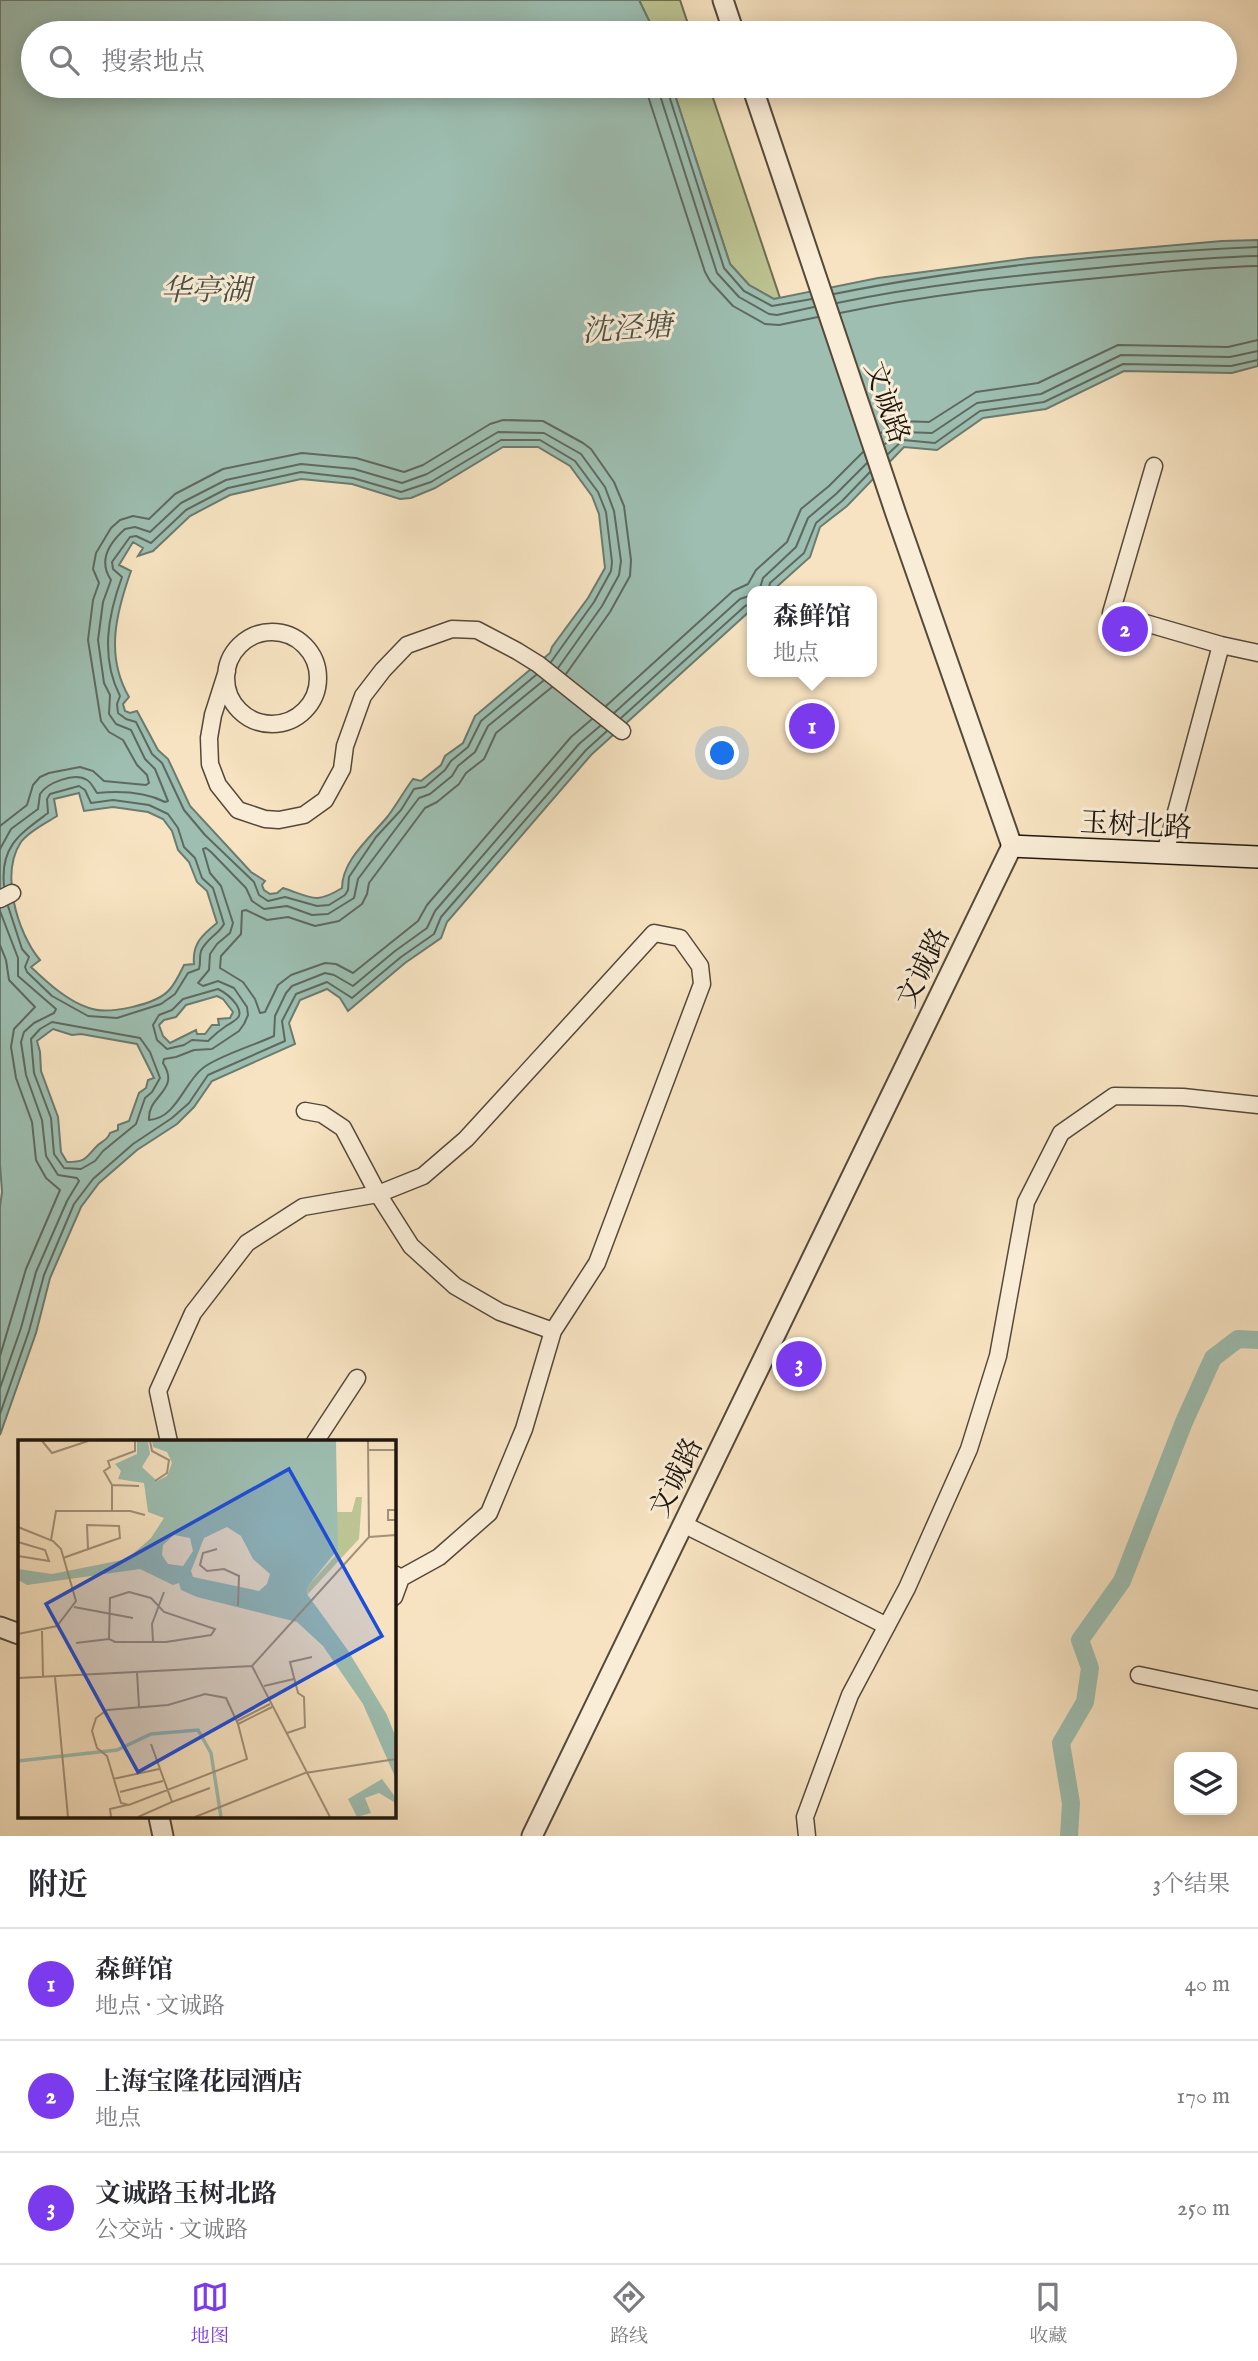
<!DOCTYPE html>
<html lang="zh">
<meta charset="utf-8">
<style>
body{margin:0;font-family:"IM FELL English","Noto Serif SC",serif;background:#f7f7f7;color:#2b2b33}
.controls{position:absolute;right:21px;bottom:21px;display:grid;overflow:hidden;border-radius:14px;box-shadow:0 4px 18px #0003}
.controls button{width:63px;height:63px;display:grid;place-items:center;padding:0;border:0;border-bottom:2px solid #e1e1e2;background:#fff;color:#2b2b33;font:35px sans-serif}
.you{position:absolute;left:723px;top:754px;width:24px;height:24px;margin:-18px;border:5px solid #fff;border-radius:50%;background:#1a73e8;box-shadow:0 0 0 10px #1a73e833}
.badge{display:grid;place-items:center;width:46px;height:46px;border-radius:50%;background:#7c3aed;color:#fff;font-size:23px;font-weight:700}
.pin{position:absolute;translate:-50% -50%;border:4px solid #fff;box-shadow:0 2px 7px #0006}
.popup{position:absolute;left:747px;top:586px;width:130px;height:91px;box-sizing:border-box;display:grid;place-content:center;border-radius:14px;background:#fff;filter:drop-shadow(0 2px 5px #0005);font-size:23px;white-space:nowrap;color:#7c7c81}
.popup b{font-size:26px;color:#2b2b33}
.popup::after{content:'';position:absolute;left:50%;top:100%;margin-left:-14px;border:14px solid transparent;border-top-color:#fff}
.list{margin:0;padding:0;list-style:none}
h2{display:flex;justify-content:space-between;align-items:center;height:91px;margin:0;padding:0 28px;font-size:30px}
h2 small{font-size:23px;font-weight:400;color:#7c7c81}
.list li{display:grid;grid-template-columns:46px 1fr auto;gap:21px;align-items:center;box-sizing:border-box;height:112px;padding:0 28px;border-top:2px solid #e1e1e2}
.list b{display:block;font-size:26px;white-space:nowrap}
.list p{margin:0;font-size:23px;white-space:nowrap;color:#7c7c81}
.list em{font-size:23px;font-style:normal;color:#7c7c81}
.icon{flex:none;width:38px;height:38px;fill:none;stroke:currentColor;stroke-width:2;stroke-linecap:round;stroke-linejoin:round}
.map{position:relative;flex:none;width:1258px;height:1836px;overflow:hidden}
.search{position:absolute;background:#fff;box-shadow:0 4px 18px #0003;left:21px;right:21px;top:21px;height:77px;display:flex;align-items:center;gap:18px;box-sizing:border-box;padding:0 24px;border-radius:38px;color:#7c7c81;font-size:26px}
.sheet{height:427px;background:#fff}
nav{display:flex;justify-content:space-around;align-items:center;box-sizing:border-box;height:98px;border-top:2px solid #e1e1e2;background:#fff;font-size:19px;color:#7c7c81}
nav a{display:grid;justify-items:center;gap:4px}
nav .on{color:#7c3aed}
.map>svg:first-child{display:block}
</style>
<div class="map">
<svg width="1258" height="1836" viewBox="0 0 1258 1836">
<rect width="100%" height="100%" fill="#f7e3c1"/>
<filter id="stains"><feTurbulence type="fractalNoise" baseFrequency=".00286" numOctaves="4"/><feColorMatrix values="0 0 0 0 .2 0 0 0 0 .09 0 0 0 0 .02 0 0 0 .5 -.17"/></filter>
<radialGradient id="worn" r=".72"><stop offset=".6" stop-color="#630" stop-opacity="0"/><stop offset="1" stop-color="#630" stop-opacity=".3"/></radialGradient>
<path fill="#bdc493" stroke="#6e6d50" stroke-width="2" d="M639,0H680L691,33H655Z
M672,86H709L780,298L774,299L749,285L730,264Z"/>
<path fill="#9dbeb1" stroke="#6b7b6f" stroke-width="2" fill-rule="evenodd" d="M0,0H639L655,33H33V86H672L730,264L749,285L774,299L878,278L1029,258L1222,241L1258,240V366L1232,373L1124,371L1046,409L983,418L937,450L904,447L847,506L820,527L810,557L772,591H752V609L591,755L447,922L441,938L405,963L348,1011L340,998L327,989L300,1000L289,1023L295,1044L212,1081L194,1107L177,1124L137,1150L99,1183L81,1207L50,1278L36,1333L0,1435V1207L2,1192L0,1164ZM503,447H538L570,466L592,496L599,514L605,568L588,598L552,647L550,653L475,716L463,743L445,756L441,765L421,781L413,779C404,791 397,804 388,816C371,837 342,860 342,888C315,905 311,897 283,888L277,893L270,894L264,890L262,885L265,881L251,872L190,806L168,759L158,750L137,711L130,713L125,711L123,704L129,697C105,656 116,613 131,571L119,565L133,542L143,548L138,556L153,551L190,516L230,495L301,479L352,484L400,499L411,498L435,488ZM79,793L84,811L113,807L148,812L163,819L172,831L178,850L189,862L197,882L207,891L217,923C202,935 192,944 194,964L184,965C180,973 176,982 170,989C157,1005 108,1015 89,1008C67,1001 48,983 31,967L40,960C17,933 0,873 21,842C29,831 46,823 57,816L54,799ZM217,996L223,999L233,1012L230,1018L218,1019L219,1025H212L205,1034H197L196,1030L170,1043L163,1036L159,1025L164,1020L176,1017L186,1005ZM53,1029L72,1035L81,1034L137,1044L154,1078L148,1080L146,1088L139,1093L129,1121L118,1125V1130L110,1133C107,1141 103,1140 97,1146C85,1158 87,1162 67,1162L61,1152L58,1117L41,1071L40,1052L37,1041Z"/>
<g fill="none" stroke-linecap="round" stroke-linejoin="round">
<path stroke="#5e6a5f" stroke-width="2" d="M646,86L648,96L705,272L710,281L733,306L765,324L779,325L818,317
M657,86L717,273L739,297L769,314L777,315L814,307
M666,86L724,268L744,291L772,306L812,299
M834,294C973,266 1117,253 1258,247
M837,303C923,285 1010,276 1097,268C1151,263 1204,257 1258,256
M840,313C925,295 1012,286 1099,278C1152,273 1205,267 1258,266
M881,433L890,425L898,421L929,422L976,392L1038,383L1118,345L1228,347L1258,340
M885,444L901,432L932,433L977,403L1041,394L1121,355L1230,357L1258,351
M888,454L903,440L935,443L980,411L1044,402L1123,364L1231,366L1258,360
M759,591L763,578L796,547L808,518L836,494L867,463
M768,591L770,583L804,553L816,523L842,501L870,472
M536,675L481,721L468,747L451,761L445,770L425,787L414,789L401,810L376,837L349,877L348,890L345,895L329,905L317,906L285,897L268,901L259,895L254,882L205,835L184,810L162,763L152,754L136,722L126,719L118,713L117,704L120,696C100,657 108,615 122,577L113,569L112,562L130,537L136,536L151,543L186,510L228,488L301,472L353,478L401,492L431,482L501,440H540L575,461L598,492L606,512L612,562L611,571L594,602L551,662
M543,681L488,726L475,752L458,766L452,776L430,794L419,798L358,879L354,898L328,914L312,915L287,906L264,909L252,901L246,888L211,852L206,848L203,849L210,873L221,886L233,923L230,933L217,944L210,954L209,970L198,983L203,986L218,981L234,988L247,1007L248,1015L244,1024L239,1031L212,1049L194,1050L176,1057L164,1059L163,1063C181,1091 147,1095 149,1120C176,1119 185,1081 203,1068C218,1056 255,1045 274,1036L275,1016L286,993L292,986L325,973L334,975L353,986L395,951L427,928L435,911L579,744L600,726
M552,687L496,733L484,759L466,773L459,784L437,802L425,808L369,883L367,894L362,904L339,921L315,926L288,917L267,920L246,910L242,911L241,934L221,956L220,968L243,982L255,999L260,1013L265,1012L278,985L291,975L325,963L336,964L353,973L418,921L427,905L571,737L592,719
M606,706L733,591L748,584L756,570L787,542L801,509L829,486L863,452
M614,713L740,599L752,595
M621,718L745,606L752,604
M0,826L27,805L33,785L40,777L49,773L80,767L93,771L104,781L146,785L149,783L147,775L137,765L123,740L109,732L101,721L88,640L93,600L99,583L93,569L96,553L111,528L120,520L133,516L149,519L175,494L223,469L302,453L356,458L404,472L423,465L490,424L503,420L543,421L583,443L591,449L614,482L624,506L631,560L630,576L610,612L566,674
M0,849L11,829L38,809L40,794C47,783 74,772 87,780C92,783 94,789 97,793C119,791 145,792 165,802L168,801L155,769L145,759L131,730L116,724L109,714L110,695L104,683L98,640L103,602L111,580C98,561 108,544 125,529L135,527L150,532L181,503L226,480L301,464L354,469L402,483L427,474L498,432L544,433L581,454L605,487L614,511L621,561L619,575L602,606L558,668
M4,886C0,846 20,834 48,813L47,799L50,794L79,786L85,790L91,803L113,800L149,805L168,814L178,828L184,847L195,858L202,878L213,888L224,924C219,934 206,939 201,951C199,957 201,963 199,969L188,973L175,994L161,1004L117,1018L88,1016L52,996L27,972L25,967L29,957L22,949L8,906
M0,911L18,958V976L56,1009L54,1013L34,1023L24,1032L21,1042L26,1075L42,1120L46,1156L58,1175L77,1178L79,1181L67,1201L36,1272L21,1328L0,1388
M0,945L6,960L9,980L35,1007L14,1029L11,1047L16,1078L32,1122L36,1160L46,1178L60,1190L26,1269L0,1356
M218,989C226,993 231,997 236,1004C245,1018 235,1020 226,1026C220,1030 214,1035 208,1041L192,1040L184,1045L167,1049L157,1040L153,1025L159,1015L172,1010L183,999Z
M52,1022L140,1038L150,1052L160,1078L152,1092L145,1098L136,1124L103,1151L95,1161L81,1169L64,1168L54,1154L51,1118L34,1073L31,1039L40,1029Z
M0,1414L29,1331L44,1275L74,1204L93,1179L133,1144L172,1118L189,1103L208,1075L285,1041L282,1021L296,994L327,982L352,998L401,957L434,934L441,917L586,750L607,731"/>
<path stroke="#9dbeb1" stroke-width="18" d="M1069,1836L1071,1803L1061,1743L1085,1702L1090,1668L1080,1640L1122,1581L1184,1422L1213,1358L1238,1339L1258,1340"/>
<defs>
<path id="minor" d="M1154,466L1111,613L1221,645L1258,653
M226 678a46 46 0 1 1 92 0a46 46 0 1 1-92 0Z
M227,671L213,715L209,738L210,764L218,785L238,810L265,819L279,820L304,815L325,800L342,769L345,746L363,696L383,670L407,645L452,629L477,630L517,651L538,664L622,731
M1165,853L1221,645
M0,899L12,893
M305,1111L322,1114L343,1128L378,1194L411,1246L455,1286L500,1312L553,1331
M169,1442L158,1391L193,1313L247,1243L303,1207L378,1194L423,1176L466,1139L654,933L680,938L700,966L702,984L597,1263L553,1331L524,1429L489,1513L439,1557L401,1578L394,1574
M315,1442L357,1378
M683,1524L887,1626
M394,1597L401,1578
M1139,1675L1258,1700
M807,1836L805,1817L850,1695L907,1588L969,1449L998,1356L1026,1202L1061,1133L1114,1096L1183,1097L1258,1105"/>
<path id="tertiary" d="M723,0L734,33
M0,1627L19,1634
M159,1817L163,1836
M532,1836L1012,846L896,514L752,86"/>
<path id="secondary" d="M1012,846L1258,857"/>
</defs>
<use href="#minor" stroke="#55493a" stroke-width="19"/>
<use href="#tertiary" stroke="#55493a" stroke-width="23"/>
<use href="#secondary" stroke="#1f160d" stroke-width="24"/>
<use href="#minor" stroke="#faedd7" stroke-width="16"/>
<use href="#tertiary" stroke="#faedd7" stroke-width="19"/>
<use href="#secondary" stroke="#faedd7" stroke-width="21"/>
</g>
<g text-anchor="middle" stroke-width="6" stroke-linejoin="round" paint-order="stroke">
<g font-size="28" fill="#1f160d" stroke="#faedd7">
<text transform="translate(888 402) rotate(71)" y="10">文诚路</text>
<text transform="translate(1136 824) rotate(3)" y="10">玉树北路</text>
<text transform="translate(922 967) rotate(-64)" y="10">文诚路</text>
<text transform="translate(675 1477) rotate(-64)" y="10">文诚路</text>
</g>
<g font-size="30" font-style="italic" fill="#4b5146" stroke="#faedd7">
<text x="206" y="300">华亭湖</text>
<text transform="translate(627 328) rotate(-4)" y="10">沈泾塘</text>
</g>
</g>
<g transform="translate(18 1440)">
<rect width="378" height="378" fill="#f7e3c1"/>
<path d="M338,57H344L341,99L289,155L290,146L319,114V72H334Z" fill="#bdc493"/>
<path d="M119,1H130L132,14L124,27L139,41L149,36L154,23L149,12L135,7L134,1H318L320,109L290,146L289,154L329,209L369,275L378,298V339L345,264L305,206L279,182L179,157L163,150L161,143L155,145L122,129L9,145L0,140V129L34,134L109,119L133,98L146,78L130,72L126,43L100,39L103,31L97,24L119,14ZM209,87L223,96L235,119L252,134L249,144L241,151L175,137L173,131L186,98ZM156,95L172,98L175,111L165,126L150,124L144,115L145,105ZM364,339L378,358V377L376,362L361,353L347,358L353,373L339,377L330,359Z" fill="#9dbeb1" fill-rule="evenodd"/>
<path fill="none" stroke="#9dbeb1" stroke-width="3.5" d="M0,321L99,310L133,294L180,290L193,313L203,377"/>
<path fill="none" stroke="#a19179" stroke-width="2" d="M24,1L34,13L70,1M132,1L134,11L151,20L149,33L137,41M350,1L351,97M350,10H378M94,45L121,46M378,70H370V80H378M94,71V45L86,31L92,27L90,21L117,11V1M0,87L35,101L43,109L58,161L39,186L0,194M33,100L38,71H112L127,75M0,102L27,110L31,121L0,116M199,109L185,113L182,125L189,131L206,129L221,136L220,166M45,118L93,101L102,98L101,86L69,85L70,109M111,152L133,158L146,172L197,189L193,195L148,202H97L91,199L92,158ZM56,167L115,178M24,191L25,237M135,201L134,184L146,152M58,203L91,199M234,226L312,377M119,232L121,267M37,237L50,377M0,238L234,226L351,97L378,95M246,246L276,239M219,281L252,264M220,284L208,258L187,254L150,265L89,270L78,278L74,291L79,308L89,316L103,363L111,365L229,319L220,284L254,267M269,293L287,287L286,257L280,253L272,222L294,217M95,339L141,329M102,352L145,341M154,362L192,348M93,377L92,369L109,365M120,377L154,362L133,304M177,377L287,333L378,319"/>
<path fill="#1d4ed8" fill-opacity="0.15" stroke="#1d4ed8" stroke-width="3.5" d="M271,29L364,196L120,332L28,164Z"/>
<rect width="378" height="378" fill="none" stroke="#1f160d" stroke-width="3.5"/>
</g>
<rect width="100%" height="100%" filter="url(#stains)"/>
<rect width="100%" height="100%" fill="url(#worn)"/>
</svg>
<div class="controls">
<button><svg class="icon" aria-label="layers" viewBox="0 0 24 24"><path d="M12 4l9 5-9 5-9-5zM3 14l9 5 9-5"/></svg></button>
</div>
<div class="you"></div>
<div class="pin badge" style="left:812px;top:726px">1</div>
<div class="popup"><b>森鲜馆</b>地点</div>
<div class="pin badge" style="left:1125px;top:629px">2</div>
<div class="pin badge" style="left:799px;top:1364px">3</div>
<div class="search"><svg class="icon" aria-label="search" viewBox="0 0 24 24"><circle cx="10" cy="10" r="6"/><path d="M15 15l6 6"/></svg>搜索地点</div>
</div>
<section class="sheet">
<h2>附近<small>3个结果</small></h2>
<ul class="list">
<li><span class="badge">1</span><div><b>森鲜馆</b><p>地点 · 文诚路</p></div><em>40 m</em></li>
<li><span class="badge">2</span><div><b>上海宝隆花园酒店</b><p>地点</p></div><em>170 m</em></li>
<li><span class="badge">3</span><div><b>文诚路玉树北路</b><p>公交站 · 文诚路</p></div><em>250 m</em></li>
</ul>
</section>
<nav>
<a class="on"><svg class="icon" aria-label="map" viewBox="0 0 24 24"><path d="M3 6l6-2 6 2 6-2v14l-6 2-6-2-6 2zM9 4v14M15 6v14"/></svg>地图</a>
<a><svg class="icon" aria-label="directions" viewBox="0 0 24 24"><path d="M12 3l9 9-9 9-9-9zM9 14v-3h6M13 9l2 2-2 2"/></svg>路线</a>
<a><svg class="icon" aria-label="saved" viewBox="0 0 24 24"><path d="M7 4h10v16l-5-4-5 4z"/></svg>收藏</a>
</nav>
